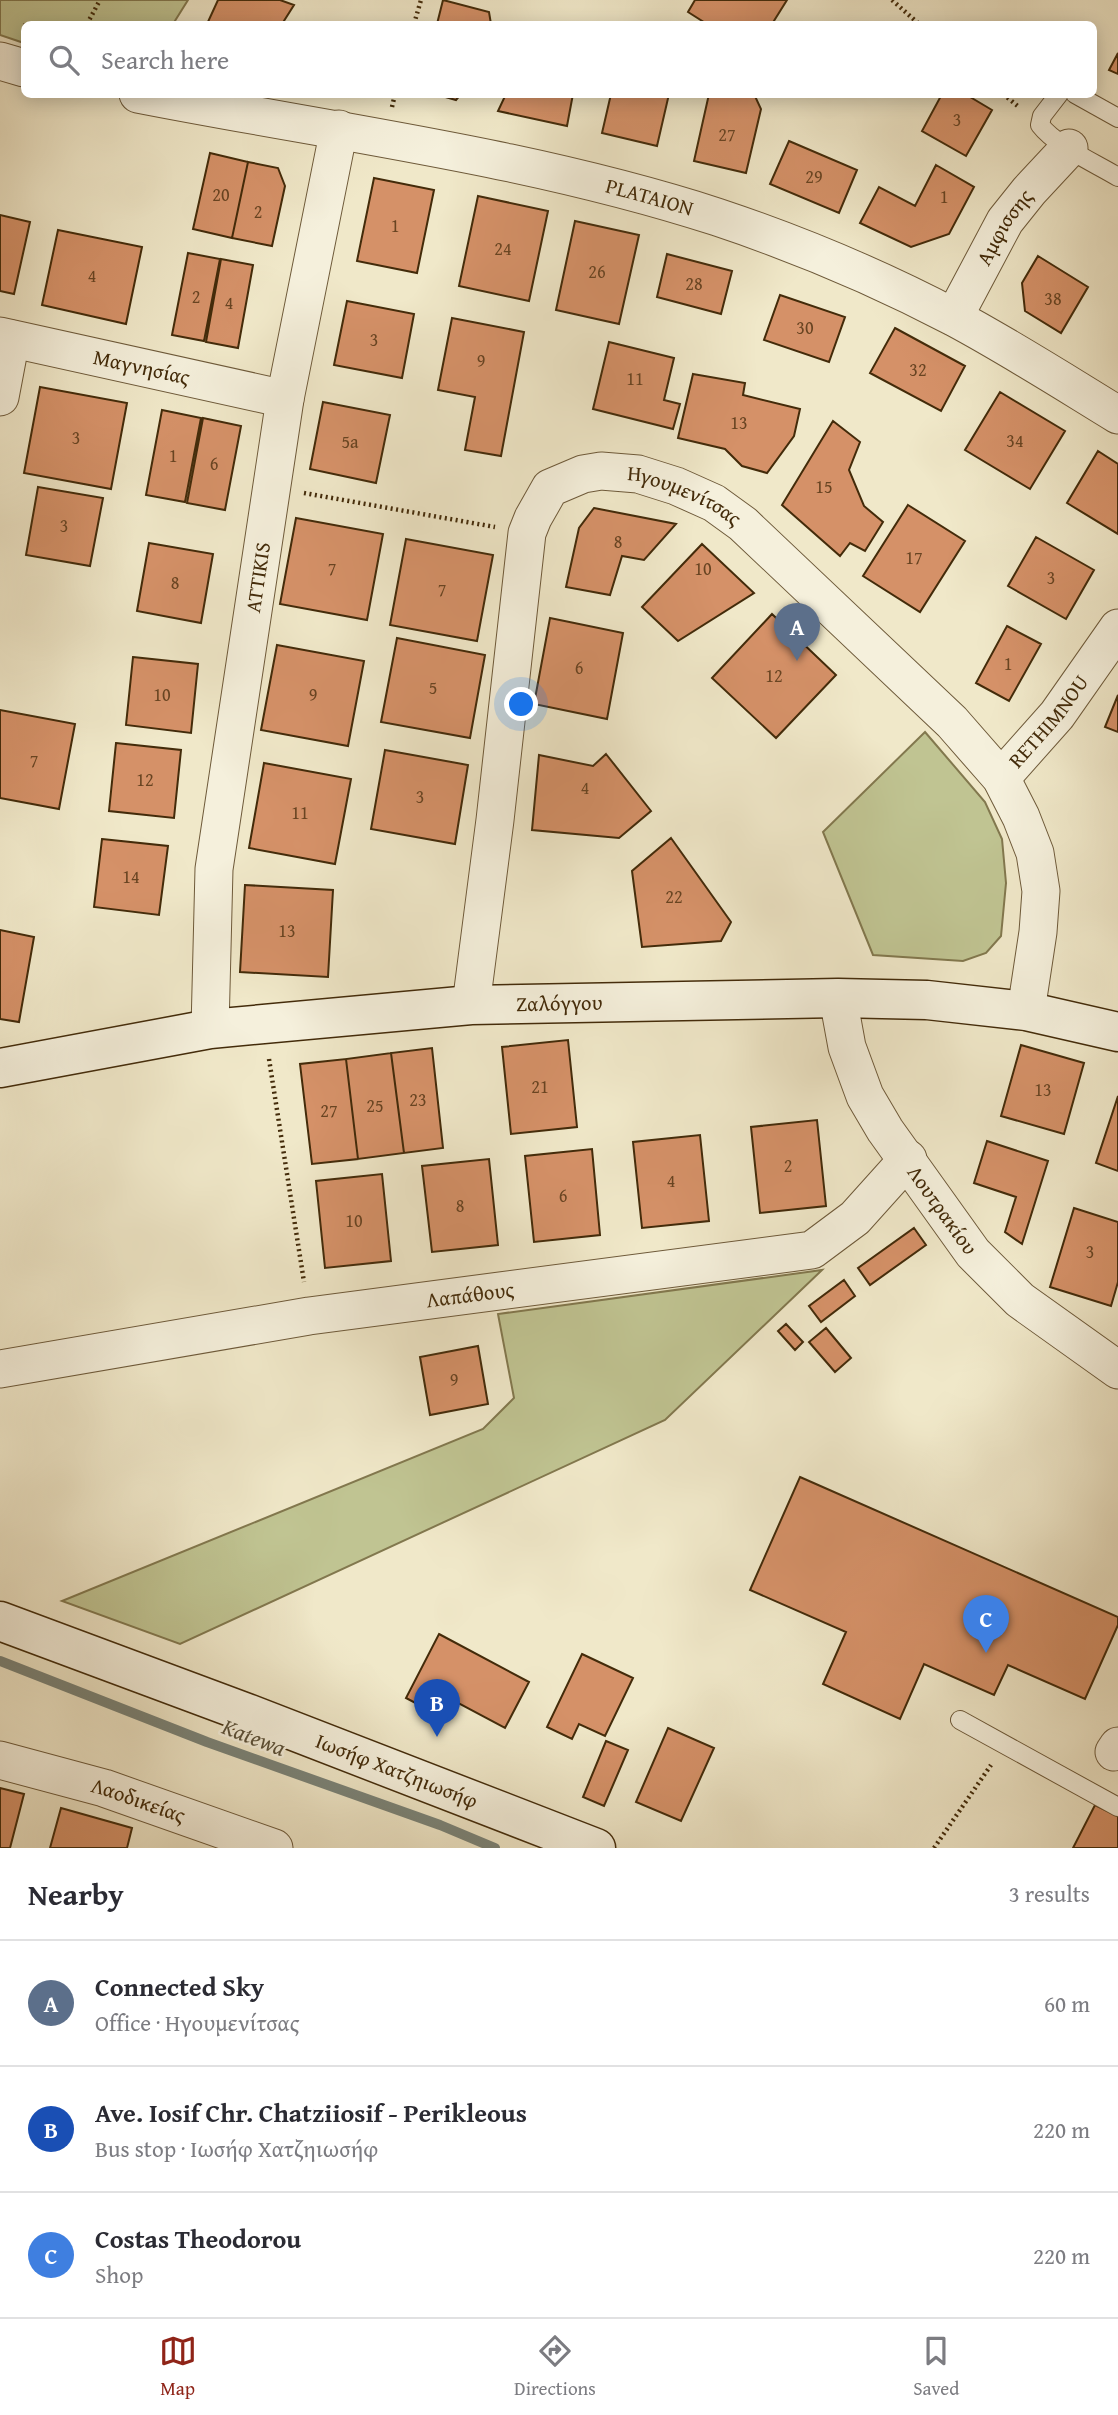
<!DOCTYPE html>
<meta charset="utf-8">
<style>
body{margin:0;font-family:"Gentium Book Plus",serif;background:#f7f7f7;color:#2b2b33}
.you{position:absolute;left:522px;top:705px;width:24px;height:24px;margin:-18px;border:5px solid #fff;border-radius:50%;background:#1a73e8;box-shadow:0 0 0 10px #1a73e833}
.badge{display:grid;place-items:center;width:46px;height:46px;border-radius:50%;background:#8f2418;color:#fff;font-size:23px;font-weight:700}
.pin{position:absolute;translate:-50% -58px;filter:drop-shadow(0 2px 4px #0008)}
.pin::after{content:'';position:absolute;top:37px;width:24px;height:21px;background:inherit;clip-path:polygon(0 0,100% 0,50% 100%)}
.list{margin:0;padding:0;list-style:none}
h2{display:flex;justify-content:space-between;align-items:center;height:91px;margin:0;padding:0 28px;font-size:30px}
h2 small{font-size:23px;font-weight:400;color:#7c7c81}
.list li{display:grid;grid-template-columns:46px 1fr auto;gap:21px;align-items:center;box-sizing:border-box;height:126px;padding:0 28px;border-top:2px solid #e1e1e2}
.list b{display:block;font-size:26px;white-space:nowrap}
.list p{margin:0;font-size:23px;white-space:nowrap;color:#7c7c81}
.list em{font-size:23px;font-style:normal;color:#7c7c81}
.icon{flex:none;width:38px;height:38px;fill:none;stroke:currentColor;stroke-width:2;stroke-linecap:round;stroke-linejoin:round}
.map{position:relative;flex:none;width:1118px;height:1848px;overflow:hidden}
.search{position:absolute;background:#fff;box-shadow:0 4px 18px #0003;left:21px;right:21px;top:21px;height:77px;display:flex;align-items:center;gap:18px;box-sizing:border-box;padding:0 24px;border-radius:10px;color:#7c7c81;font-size:26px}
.sheet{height:469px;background:#fff}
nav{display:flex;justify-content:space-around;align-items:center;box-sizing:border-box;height:98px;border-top:2px solid #e1e1e2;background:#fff;font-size:19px;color:#7c7c81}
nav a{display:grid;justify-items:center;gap:4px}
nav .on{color:#8f2418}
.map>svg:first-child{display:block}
</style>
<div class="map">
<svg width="1118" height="1848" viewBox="0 0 1118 1848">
<rect width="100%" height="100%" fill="#f0e8c9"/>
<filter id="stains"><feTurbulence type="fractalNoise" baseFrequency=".00286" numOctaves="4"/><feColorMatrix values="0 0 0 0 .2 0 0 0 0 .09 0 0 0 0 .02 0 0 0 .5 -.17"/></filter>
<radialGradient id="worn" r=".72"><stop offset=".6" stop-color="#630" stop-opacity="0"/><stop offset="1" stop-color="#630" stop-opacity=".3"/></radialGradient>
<path fill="#c0c492" stroke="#82784e" stroke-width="2" d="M0,0H188L173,24H24V43L0,35Z
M925,732L985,802L1002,839L1006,883L1001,936L986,953L963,961L873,955L823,832Z
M822,1270L665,1420L180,1644L62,1601L483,1429L514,1398L498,1314Z"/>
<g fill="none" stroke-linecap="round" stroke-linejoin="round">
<path stroke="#7a8378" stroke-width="10" d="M0,1661L207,1742L440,1825L495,1848"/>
</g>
<path fill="#d59168" stroke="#432b0a" stroke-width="2" d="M218,0H280L294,5L282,24H207Z
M443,0L489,12L491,24H437Z
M695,0H787L772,24H707L688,12Z
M1118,53V74L1109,70Z
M435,94H461L456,100Z
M506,94H573L567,126L498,111Z
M611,94H669L657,146L602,133Z
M709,94H754L761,109L746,173L694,161Z
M942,94H965L992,110L966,156L922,131Z
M789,141L857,170L839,213L770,184Z
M210,153L248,162L232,238L193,229Z
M248,162L278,168L285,186L272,246L232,238Z
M936,165L974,187L949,234L911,247L860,223L879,187L915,206Z
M374,178L434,190L417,273L357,261Z
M478,196L548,211L529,301L459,286Z
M0,215L30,222L14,294L0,291Z
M575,221L639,235L619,324L556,310Z
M58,230L142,247L126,324L42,305Z
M188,253L220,259L204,341L172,335Z
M667,254L732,271L721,314L657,297Z
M1038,256L1088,287L1061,333L1025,311L1022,283Z
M221,259L253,265L238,348L206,342Z
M780,295L845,317L829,362L764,340Z
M347,301L414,314L402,378L334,365Z
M452,318L524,332L501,456L465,450L475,397L438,390Z
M895,328L965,366L941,411L870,373Z
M609,342L674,358L664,400L680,404L673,429L593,409Z
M693,374L745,383L743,395L800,409L794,436L767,473L742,466L725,449L678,438Z
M40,387L127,403L111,489L24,473Z
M1000,392L1065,431L1030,489L965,450Z
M323,402L390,415L376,483L310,469Z
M162,410L201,418L185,502L146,495Z
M203,418L241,426L225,510L187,503Z
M833,421L860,442L849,470L864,506L883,522L865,551L850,543L840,556L782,505Z
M1098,451L1118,464V534L1067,503Z
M38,487L103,498L90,566L26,555Z
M908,505L965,541L920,612L863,576Z
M594,508L676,524L644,560L622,556L610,595L566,587L579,528Z
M296,518L383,534L367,620L280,604Z
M1036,537L1094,570L1066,619L1008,586Z
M406,539L493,555L477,641L390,625Z
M149,543L213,554L201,623L137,611Z
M702,544L754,593L678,641L642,607Z
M772,614L836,675L776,738L712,678Z
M550,618L623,633L607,719L534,704Z
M1007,626L1041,644L1009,701L976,683Z
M397,638L485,655L470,738L381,722Z
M277,645L364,661L348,746L261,730Z
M133,657L198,664L191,733L126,725Z
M1118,695V732L1105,727Z
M0,710L75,724L59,809L0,798Z
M116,743L181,750L174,818L109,811Z
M385,750L468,765L455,844L371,829Z
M606,754L651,811L619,838L532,830L539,755L593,766Z
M264,763L351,779L335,864L249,848Z
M671,838L731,922L721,941L642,947L632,871Z
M102,839L168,846L159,915L94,907Z
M245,885L333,890L328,977L240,972Z
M0,930L34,937L19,1022L0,1019Z
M568,1040L577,1127L511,1134L502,1047Z
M1021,1045L1084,1063L1064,1134L1001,1116Z
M432,1048L443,1148L404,1153L391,1053Z
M391,1053L404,1153L358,1159L346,1059Z
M346,1059L358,1159L312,1164L300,1064Z
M1118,1096V1171L1096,1163Z
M817,1120L826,1206L760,1213L751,1127Z
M700,1135L709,1221L642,1228L633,1142Z
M987,1141L1048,1161L1022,1244L1005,1232L1016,1197L974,1183Z
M592,1149L600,1235L534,1242L525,1156Z
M489,1159L498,1245L432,1252L422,1166Z
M382,1174L391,1261L325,1268L316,1181Z
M1074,1208L1118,1222V1282L1111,1306L1050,1287Z
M914,1228L926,1245L870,1285L858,1268Z
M844,1280L855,1296L821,1322L809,1306Z
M786,1324L803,1342L795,1350L778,1331Z
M826,1328L851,1358L835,1372L809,1342Z
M478,1346L488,1404L430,1415L420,1357Z
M800,1477L1118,1617V1625L1085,1699L1008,1665L994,1695L924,1664L900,1719L823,1684L846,1632L750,1590Z
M439,1634L529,1682L505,1728L449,1698L440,1716L406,1698Z
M582,1654L633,1678L605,1736L579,1724L572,1739L547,1727Z
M668,1728L714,1748L681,1821L636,1802Z
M606,1741L628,1750L604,1806L583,1797Z
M0,1788L24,1794L10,1848H0Z
M1095,1805L1118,1816V1848H1073Z
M61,1808L132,1828L127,1848H50Z"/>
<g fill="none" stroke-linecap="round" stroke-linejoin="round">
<defs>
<path id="lane" d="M1059,94L1042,116L1040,125C1056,146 1095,163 1118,177
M1075,94L1118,118
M960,1720L1118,1807"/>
<g id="street">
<path d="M0,61L24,68"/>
<path id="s1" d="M138,94C332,132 528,156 717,217C798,244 879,278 955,318C1011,348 1064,382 1118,415"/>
<path id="s2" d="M954,317L1005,221L1029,191L1069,148"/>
<path id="s3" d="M0,336L285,399"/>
<path d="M0,397L11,339"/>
<path id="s4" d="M1001,778L1057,715L1118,628"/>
<path id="s5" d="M838,998L847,1047L865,1096L885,1130L973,1253L1020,1300L1118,1370"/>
<path id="s6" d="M471,1005L495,820L527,533L533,518L550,488L583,474L601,471L638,474L676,486L714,503L743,524L952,722L1001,778L1021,817L1035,853L1041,891L1038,932L1026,1011"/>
<path id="s7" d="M210,1029L214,869L285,399L339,129"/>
<path id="s8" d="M0,1369L309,1316L812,1250L855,1218L908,1159"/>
<path d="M1114,1752L1118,1746"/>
<path id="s9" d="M0,1760L104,1788L274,1848"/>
</g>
<g id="secondary">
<path id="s10" d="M0,1068L210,1029L471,1005L838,998L927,1000L1026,1011L1118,1032"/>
<path id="s11" d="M0,1621L247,1713L596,1848"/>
</g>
</defs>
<use href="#lane" stroke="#6e5a3a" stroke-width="20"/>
<use href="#street" stroke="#6e5a3a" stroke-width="39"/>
<use href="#secondary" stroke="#432b0a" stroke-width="41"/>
<path stroke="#432b0a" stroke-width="4.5" stroke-dasharray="2 3.5" stroke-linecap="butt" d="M892,0L919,24
M87,24L100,0
M414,24L421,0
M1003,94L1019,107
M392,107L395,94
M304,493L495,527
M269,1059L304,1282
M934,1848L991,1765"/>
<use href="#lane" stroke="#f5f0dc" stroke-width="18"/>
<use href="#street" stroke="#f5f0dc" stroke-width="37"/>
<use href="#secondary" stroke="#f5f0dc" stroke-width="38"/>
</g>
<g text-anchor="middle" stroke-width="5" stroke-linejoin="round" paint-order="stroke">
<g font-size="18" fill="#684422">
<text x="957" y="126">3</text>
<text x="727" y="141">27</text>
<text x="814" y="183">29</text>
<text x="221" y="201">20</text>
<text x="944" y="203">1</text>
<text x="258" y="218">2</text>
<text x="395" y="232">1</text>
<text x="503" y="255">24</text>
<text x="597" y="278">26</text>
<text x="92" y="282">4</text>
<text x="694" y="290">28</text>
<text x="196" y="303">2</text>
<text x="1053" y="305">38</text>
<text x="229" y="309">4</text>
<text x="805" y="334">30</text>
<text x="374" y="346">3</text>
<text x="481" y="367">9</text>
<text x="918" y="376">32</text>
<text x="635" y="385">11</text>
<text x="739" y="429">13</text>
<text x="76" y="444">3</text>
<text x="1015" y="447">34</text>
<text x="350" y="448">5a</text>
<text x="173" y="462">1</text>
<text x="214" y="470">6</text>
<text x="824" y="493">15</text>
<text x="64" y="532">3</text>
<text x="618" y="548">8</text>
<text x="914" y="564">17</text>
<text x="332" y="575">7</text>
<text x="703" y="575">10</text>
<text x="1051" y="584">3</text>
<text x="175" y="589">8</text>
<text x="442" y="596">7</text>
<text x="1008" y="670">1</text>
<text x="579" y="674">6</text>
<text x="774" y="682">12</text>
<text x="433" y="694">5</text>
<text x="162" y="701">10</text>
<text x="313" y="701">9</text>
<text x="34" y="767">7</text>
<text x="145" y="786">12</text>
<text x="585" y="794">4</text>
<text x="420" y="803">3</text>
<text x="300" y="819">11</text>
<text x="131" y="883">14</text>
<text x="674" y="903">22</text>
<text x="287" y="937">13</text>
<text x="540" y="1093">21</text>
<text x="1043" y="1096">13</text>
<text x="418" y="1106">23</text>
<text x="375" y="1112">25</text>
<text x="329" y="1117">27</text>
<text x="788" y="1172">2</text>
<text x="671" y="1187">4</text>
<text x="563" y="1202">6</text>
<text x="460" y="1212">8</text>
<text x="354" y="1227">10</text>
<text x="1090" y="1258">3</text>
<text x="454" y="1386">9</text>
</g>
<g font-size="21" fill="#432b0a" stroke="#f5f0dc">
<text dy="7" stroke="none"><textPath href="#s1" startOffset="522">PLATAION</textPath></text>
<text dy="7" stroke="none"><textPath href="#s2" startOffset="103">Αμφισσης</textPath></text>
<text dy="7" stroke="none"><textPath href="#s3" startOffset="145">Μαγνησίας</textPath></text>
<text dy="7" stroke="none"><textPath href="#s6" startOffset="668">Ηγουμενίτσας</textPath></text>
<text dy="7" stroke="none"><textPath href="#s7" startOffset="455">ATTIKIS</textPath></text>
<text dy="7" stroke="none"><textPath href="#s4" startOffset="74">RETHIMNOU</textPath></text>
<text dy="7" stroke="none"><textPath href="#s10" startOffset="564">Ζαλόγγου</textPath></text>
<text dy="7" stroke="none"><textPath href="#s5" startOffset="240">Λουτρακίου</textPath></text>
<text dy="7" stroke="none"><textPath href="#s8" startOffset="476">Λαπάθους</textPath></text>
<text dy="7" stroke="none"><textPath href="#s11" startOffset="424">Ιωσήφ Χατζηιωσήφ</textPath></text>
<text dy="7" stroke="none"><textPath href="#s9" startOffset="144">Λαοδικείας</textPath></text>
</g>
<g font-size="23" font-style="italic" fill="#5a5038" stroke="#f5f0dc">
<text transform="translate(254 1737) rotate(21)" y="8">Katewa</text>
</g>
</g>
<rect width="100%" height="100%" filter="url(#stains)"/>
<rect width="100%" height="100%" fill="url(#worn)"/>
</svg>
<div class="you"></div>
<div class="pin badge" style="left:797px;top:661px;background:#5c6f8a">A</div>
<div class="pin badge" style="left:437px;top:1737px;background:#1a4fb4">B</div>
<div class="pin badge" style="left:986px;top:1653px;background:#3f7fe0">C</div>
<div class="search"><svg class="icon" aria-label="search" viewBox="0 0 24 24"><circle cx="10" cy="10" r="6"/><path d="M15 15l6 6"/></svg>Search here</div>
</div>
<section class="sheet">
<h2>Nearby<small>3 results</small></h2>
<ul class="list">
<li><span class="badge" style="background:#5c6f8a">A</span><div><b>Connected Sky</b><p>Office · Ηγουμενίτσας</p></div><em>60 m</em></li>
<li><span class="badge" style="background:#1a4fb4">B</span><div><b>Ave. Iosif Chr. Chatziiosif - Perikleous</b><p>Bus stop · Ιωσήφ Χατζηιωσήφ</p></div><em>220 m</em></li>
<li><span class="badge" style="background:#3f7fe0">C</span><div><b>Costas Theodorou</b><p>Shop</p></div><em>220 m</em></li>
</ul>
</section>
<nav>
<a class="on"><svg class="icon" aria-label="map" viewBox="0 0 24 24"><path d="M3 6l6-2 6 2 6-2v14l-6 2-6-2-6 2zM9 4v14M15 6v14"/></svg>Map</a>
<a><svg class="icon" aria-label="directions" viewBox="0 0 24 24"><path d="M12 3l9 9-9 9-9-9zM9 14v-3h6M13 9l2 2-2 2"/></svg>Directions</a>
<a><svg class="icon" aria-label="saved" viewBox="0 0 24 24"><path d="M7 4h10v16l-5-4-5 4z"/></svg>Saved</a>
</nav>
